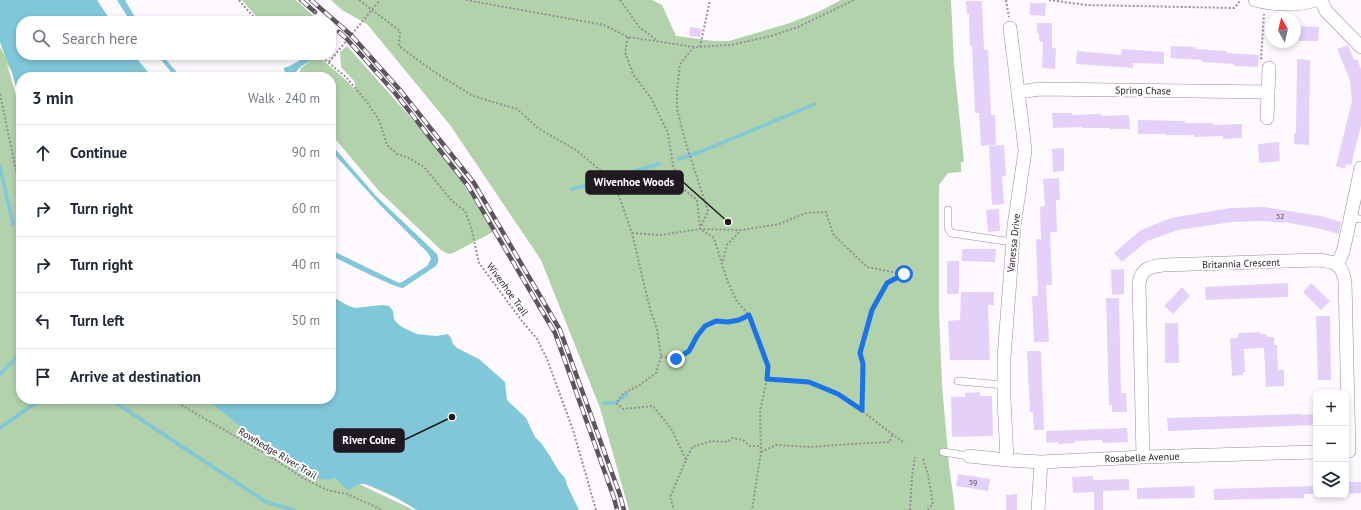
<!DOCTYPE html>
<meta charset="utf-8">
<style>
body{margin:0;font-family:"PT Sans",sans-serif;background:#f6f6f7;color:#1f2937}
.controls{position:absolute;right:12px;bottom:12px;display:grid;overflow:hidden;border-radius:8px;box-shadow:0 2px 6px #0003}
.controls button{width:36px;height:36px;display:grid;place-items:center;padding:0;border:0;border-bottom:1px solid #e0e1e3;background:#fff;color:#1f2937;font:20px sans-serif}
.compass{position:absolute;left:1265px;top:12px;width:36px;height:36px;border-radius:50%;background:#fff;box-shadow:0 2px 6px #0003;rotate:352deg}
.stop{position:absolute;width:12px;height:12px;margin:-9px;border:3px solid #1a73e8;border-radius:50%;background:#fff}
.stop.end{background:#1a73e8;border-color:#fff;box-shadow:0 1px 4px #0008}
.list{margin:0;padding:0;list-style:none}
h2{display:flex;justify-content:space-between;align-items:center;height:52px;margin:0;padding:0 16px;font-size:17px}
h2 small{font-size:13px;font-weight:400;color:#747a83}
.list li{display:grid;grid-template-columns:26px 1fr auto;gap:12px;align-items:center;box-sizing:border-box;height:56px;padding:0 16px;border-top:1px solid #e0e1e3}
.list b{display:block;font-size:15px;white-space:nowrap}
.list em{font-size:13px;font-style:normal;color:#747a83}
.icon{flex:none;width:22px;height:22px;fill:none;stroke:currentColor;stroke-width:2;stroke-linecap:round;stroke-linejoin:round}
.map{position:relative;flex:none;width:1361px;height:510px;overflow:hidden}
.search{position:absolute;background:#fff;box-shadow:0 2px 6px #0003;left:16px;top:16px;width:320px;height:44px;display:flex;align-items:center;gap:10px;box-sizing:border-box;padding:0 14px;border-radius:16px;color:#747a83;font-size:15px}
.panel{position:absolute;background:#fff;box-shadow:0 2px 6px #0003;left:16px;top:72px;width:320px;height:332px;border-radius:16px}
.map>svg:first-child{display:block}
</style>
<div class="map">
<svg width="1361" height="510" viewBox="0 0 1361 510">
<rect width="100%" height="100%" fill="#fef9fe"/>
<path fill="#b1d2ab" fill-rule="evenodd" d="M0,0L21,21V105L12,72L7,64L21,113V399H331L417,510L401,500L365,484H359L414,510H0V47L5,56L0,42ZM263,445L283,453L271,457Z
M242,0H296L319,21H260Z
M331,0H652L662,5L676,36L714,41H729L790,23L820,11L841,0H951L954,64L964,162H961V172L948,173L939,185V310L942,385L949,465L955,510H629L600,408L541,260L450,125L367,24L342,10Z
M347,46L443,154L455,170L493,232L453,253L448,254L441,250L379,191L331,134V77H298L301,68L312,60C303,63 297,69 293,77H286L284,68L290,66L308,56L313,60L319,57L347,81L355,90V82L341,67L340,52Z"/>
<path fill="#80c8d9" d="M0,0H97L111,21H21V55H134L152,77H21V105L12,72L0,42Z
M117,0H125L137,21H130Z
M157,55H162L181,77H175Z
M308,56L314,59C305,64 297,67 293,77H286L284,68L290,66Z
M331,144L376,196L437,254C439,259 439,262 436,266L403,288C396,288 341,261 331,255V250L399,283L402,282L427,266L431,259L428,253L381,206L334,154L331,150Z
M331,296L347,305L355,308L382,305L389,306L393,311L394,319L397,323L402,327L417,334L436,336L448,334L451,338L453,344L457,348L479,359L505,382L507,400L526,418L535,437L541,443L550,456L558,470L565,478L567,485L579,510H417C405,503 374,483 360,484C356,484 353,488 349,490L346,489L336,478L326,480L315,478L293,462L283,453L262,444L206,399H331Z"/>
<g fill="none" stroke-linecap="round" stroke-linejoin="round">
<path stroke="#80c8d9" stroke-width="3.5" d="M679,159L700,152L815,104
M0,167L13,224
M572,189L659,164
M0,374L21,353
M110,399L266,502L294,510
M604,403H616L627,394
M0,428L41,399"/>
</g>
<path fill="#e5d0fa" d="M966,1H982L984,50H988L991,115H995L996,145L981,146L979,113H975L972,46H970L969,14H967Z
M1030,3H1046L1045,16L1030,15Z
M1037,23H1052V48H1056L1055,69L1042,68L1043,42L1039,41V33H1037Z
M1298,26L1319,27L1318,41H1297Z
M690,27L702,29L700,37L689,36Z
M1348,45L1354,60L1357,59L1361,69V126L1351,165L1346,164L1345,169L1336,166L1352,101L1350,80L1337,49Z
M1171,46L1196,47L1195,49L1227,51V53L1259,55L1258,67L1234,66V64L1202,62V60L1170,58Z
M1122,49L1164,52V64L1133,63V68L1076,64L1077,51L1121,55Z
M1297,59L1310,60L1309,145L1294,144V133H1296Z
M1052,113H1072V115L1101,114V116L1129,115L1130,129H1110V128H1082V127L1053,128Z
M1138,120L1185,121V123H1213V125L1242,124V138L1223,139V136L1194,137V135H1166V134H1138Z
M1279,142L1280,161L1259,163L1258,144Z
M1004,145L1006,176H1002L1004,204L992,205L989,146Z
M1064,148V171L1053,172L1052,149Z
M1059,178L1060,200H1056L1057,232H1050L1052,285H1046L1049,342H1034L1032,296H1038L1036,239H1041L1040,207L1045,206L1043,179Z
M1264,207L1321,216L1341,222L1339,234L1317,228L1284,222V223L1263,221L1232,222L1178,230L1147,241L1122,262L1114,253L1141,230L1171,218L1230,208Z
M999,209L1000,231L988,232L986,210Z
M962,249H996L995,262L962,261Z
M947,261H959V294H947Z
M1124,269V294L1112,295L1111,270Z
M1288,283V297L1206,300L1205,287Z
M1311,283L1330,301L1321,310L1303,292Z
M1182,287L1190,296L1173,314L1164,306Z
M961,292H994V305H988L990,360H950L948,321L960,320Z
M1106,298H1119L1121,393H1126L1127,412H1112V405H1109Z
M1316,316H1330L1331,380H1318Z
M1165,323H1178L1179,363H1165Z
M1260,332V334H1266L1267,337H1274V345H1277L1278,370H1284V386L1266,387L1264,348L1244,349L1245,372H1243V375L1232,376L1230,338H1238V333Z
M1027,351H1041L1044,430H1034L1033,412H1030Z
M980,392V396H992L993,436L952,437L951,397H965V393Z
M1302,414V415L1316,414V425L1168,431L1167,418Z
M1127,428L1128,442L1102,443V440L1075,441V443L1058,444V442L1046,443V431Z
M958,474L990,479L988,491L956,486Z
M1093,476V480L1129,479V490L1103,491V510H1094V492L1073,493L1072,477Z
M1346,482H1361V493L1346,494Z
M1194,486L1195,498L1137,499V488Z
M1316,486V494H1304V498L1214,500V489Z
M1017,494V510H1006V495Z"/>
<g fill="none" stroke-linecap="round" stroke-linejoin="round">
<defs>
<path id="service" d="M948,210V228L951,233L1012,242
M1351,218L1361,219
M958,381L1004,385
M943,452L969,456"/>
<path id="minor" d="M1255,0C1273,5 1298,6 1315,0
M1321,0L1326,11L1361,47
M1018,92L1040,89L1268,92
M1267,118L1269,68
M1337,264L1343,252L1361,168
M969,456L1007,460L1041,462L1143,457L1316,452
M1143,457L1139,284C1141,269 1148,267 1163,265L1318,260C1335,262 1342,263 1345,282L1349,451
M1007,460L1004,398V358L1014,226L1025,151L1023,132L1010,28
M1038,510L1041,462"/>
</defs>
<use href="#service" stroke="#9c889d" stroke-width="8"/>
<use href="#minor" stroke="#9c889d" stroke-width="14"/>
<path stroke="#969096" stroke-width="2" stroke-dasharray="2 2" stroke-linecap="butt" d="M239,0L257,21
M359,0L400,31L399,46L433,71L473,96L517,109L538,128L576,150L600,170L610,186L619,196L632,233L650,309L657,329L661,356L656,373L638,386L624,393L616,403L623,409L653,406L672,430L686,460L670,497L674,510
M466,0L604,25L628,37L694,47L731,45L771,36L798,27L854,0
M620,0L640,28L657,40
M1006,0L1009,17
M1049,0L1086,5L1234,8L1238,4L1240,0
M628,37L625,52L633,74L651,98L668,133L673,165L682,188L697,200L700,227
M694,47L680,64L677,91V109L686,144L708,211L700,229L714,238L727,280L736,300L749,315L768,366L767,379L760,411L761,452L752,510
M700,47L710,0
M319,55L346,77L366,101L379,120L387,145L397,154L409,158L424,167L452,201L465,211L471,227L479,263L522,321L537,339L547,359L573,430L596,510
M1262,59L1261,58L1264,14
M329,62L380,0
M0,94L21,194
M632,233L660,235L700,229L742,230L779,224L806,213L826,212L833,234L867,267L903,274L887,283L872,310L860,353L863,364L862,410
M723,261L727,245L741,230
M661,356L676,359L689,351L697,336L705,326L716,321L728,322L739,320L749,315
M767,379C781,380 797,379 810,383C851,395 871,421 905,443
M171,399L271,457L303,478L327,490L347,494L382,510
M761,452L776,445L811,447L851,444L890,442L892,435
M923,459L928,475L933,504L927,510
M686,460L692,447L711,441L727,442L732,438L743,440L750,446H761
M910,510L912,477L915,457"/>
<use href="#service" stroke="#fff" stroke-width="7"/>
<use href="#minor" stroke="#fff" stroke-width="13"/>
<defs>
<path id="rail" d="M301,0L315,12
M311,0L351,35L400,90L474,183L560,330L620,495L624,510
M339,32L346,38L395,93L468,186L555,333L614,498L617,510"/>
</defs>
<use href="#rail" stroke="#5d555d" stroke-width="4.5"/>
<use href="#rail" stroke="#fff" stroke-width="3" stroke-dasharray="9" stroke-linecap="butt"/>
</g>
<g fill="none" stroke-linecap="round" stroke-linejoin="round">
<path stroke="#1a73e8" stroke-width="5" d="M676,359L689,351L697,336L705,326L716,321L728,322L739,320L749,315L768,366L767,379L809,382L838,394L862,410L863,364L860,353L872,310L887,283L904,274"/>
</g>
<g text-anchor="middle" stroke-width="4" stroke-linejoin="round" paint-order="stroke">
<g font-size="8" fill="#524757">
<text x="1280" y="219">32</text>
<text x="973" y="485">59</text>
</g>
<g font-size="10" fill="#211921" stroke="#fff">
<text transform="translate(1143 90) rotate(1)" y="4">Spring Chase</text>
<text transform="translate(1013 243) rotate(-84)" y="4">Vanessa Drive</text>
<text transform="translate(1241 263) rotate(-2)" y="4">Britannia Crescent</text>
<text transform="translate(508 289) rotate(54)" y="4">Wivenhoe Trail</text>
<text transform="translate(278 453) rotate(31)" y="4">Rowhedge River Trail</text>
<text transform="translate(1142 457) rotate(-2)" y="4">Rosabelle Avenue</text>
</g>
</g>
<path fill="none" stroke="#211921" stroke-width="1.5" d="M728 222L683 182M452 417L404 440"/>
<g fill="#211921" stroke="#fff" stroke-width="1.5">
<circle cx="728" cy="222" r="4"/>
<circle cx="452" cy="417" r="4"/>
</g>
<g fill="#211921" stroke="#211921" stroke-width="1.5">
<rect x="586" y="171" width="97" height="23" rx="4"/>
<rect x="334" y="429" width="70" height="23" rx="4"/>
</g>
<g font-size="11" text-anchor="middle" font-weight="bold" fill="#fff">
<text x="634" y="186">Wivenhoe Woods</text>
<text x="369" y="444">River Colne</text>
</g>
</svg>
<div class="controls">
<button>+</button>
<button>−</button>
<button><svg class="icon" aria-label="layers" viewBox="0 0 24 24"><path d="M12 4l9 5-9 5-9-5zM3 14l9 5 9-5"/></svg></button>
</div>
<svg class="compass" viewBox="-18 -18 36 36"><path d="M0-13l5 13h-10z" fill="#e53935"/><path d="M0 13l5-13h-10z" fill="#747a83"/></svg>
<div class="stop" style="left:904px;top:274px"></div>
<div class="stop end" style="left:676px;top:359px"></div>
<div class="search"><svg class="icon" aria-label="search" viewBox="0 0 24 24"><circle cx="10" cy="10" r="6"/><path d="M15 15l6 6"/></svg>Search here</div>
<section class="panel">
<h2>3 min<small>Walk · 240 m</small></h2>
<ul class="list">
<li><svg class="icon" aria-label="ahead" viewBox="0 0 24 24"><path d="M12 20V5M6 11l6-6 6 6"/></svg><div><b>Continue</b></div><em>90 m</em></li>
<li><svg class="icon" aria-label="right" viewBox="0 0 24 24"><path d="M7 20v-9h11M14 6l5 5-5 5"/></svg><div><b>Turn right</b></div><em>60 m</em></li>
<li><svg class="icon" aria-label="right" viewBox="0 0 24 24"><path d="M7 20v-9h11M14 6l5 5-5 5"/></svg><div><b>Turn right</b></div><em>40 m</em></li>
<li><svg class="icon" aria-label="left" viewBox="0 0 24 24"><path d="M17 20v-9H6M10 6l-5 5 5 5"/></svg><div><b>Turn left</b></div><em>50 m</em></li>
<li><svg class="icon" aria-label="arrive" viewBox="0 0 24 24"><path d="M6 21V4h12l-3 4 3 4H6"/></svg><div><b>Arrive at destination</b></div></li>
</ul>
</section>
</div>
